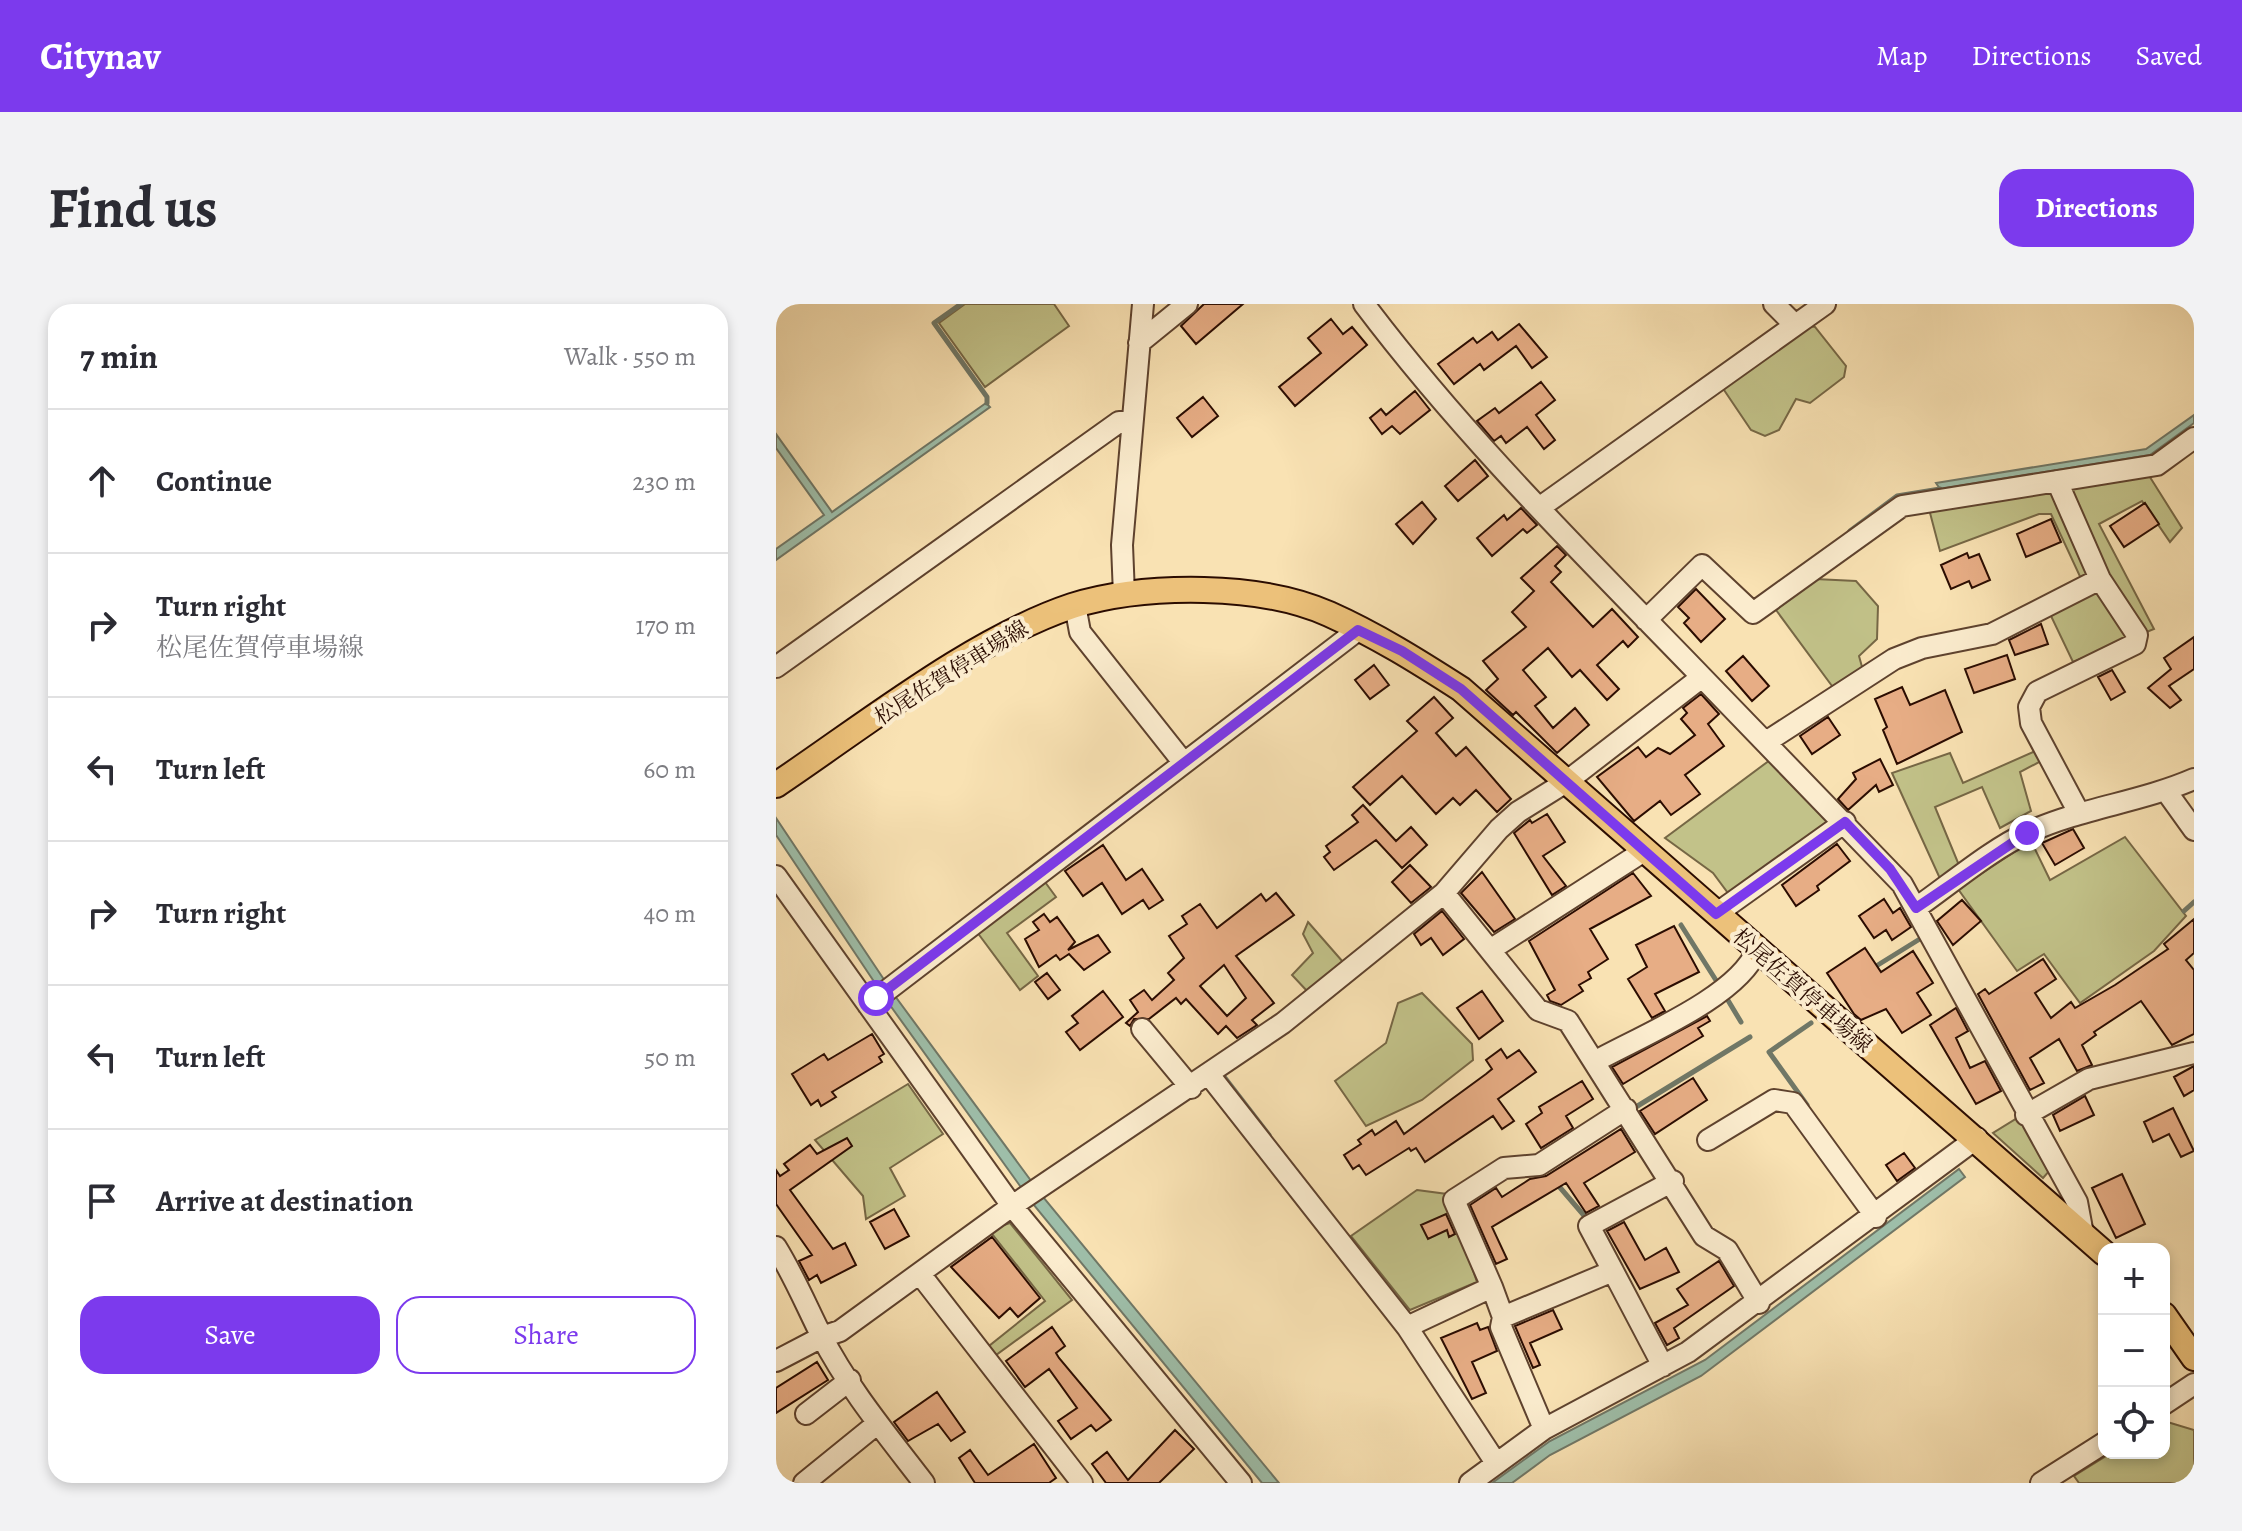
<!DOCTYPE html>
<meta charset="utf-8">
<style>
body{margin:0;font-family:Alegreya,"Noto Serif JP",serif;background:#f2f2f3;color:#2b2b33}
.controls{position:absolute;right:24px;bottom:24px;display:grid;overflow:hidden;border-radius:16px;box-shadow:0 4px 12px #0003}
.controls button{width:72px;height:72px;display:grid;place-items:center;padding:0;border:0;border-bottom:2px solid #e1e1e2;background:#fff;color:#2b2b33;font:40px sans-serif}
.stop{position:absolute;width:24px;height:24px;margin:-18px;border:6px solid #7c3aed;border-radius:50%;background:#fff}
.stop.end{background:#7c3aed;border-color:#fff;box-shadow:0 2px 8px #0008}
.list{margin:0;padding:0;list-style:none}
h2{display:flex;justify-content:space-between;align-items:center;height:104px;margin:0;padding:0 32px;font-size:34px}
h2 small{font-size:26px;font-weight:400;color:#7c7c81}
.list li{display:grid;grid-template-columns:52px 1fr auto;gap:24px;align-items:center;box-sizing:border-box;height:144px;padding:0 32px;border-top:2px solid #e1e1e2}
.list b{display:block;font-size:30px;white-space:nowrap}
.list p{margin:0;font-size:26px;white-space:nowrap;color:#7c7c81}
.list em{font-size:26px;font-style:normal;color:#7c7c81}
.actions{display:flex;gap:16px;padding:24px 32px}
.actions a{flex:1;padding:18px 0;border:2px solid #7c3aed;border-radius:24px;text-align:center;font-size:28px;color:#7c3aed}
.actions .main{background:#7c3aed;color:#fff}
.icon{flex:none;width:44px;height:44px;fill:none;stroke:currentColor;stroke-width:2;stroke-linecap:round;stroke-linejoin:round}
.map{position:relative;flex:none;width:1418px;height:1179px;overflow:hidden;border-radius:24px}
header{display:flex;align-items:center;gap:48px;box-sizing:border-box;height:112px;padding:0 40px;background:#7c3aed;color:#fff}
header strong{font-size:38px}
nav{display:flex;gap:44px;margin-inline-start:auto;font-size:28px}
.intro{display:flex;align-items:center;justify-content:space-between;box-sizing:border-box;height:192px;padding:0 48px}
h1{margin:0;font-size:56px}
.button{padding:20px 36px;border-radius:24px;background:#7c3aed;color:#fff;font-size:28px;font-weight:700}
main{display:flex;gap:48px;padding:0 48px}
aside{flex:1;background:#fff;border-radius:24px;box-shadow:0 4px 12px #0003}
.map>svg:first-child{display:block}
</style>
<header>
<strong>Citynav</strong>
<nav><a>Map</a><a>Directions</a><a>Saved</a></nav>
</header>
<div class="intro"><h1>Find us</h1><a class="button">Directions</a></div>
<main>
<aside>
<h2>7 min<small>Walk · 550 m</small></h2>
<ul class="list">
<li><svg class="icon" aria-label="ahead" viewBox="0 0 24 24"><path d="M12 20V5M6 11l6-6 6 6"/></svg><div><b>Continue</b></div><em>230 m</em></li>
<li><svg class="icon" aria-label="right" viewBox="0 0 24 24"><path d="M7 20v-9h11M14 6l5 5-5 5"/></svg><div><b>Turn right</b><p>松尾佐賀停車場線</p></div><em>170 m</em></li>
<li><svg class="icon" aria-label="left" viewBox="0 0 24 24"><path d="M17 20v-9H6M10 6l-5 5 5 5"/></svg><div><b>Turn left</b></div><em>60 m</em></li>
<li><svg class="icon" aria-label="right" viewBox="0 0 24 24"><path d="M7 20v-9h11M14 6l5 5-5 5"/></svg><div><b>Turn right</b></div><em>40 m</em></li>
<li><svg class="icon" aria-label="left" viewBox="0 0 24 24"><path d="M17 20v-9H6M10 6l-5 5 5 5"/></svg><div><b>Turn left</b></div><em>50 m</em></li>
<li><svg class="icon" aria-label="arrive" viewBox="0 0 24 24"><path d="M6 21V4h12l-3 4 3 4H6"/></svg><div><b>Arrive at destination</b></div></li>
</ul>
<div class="actions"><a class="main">Save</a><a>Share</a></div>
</aside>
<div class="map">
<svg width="1418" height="1179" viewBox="0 0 1418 1179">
<rect width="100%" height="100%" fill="#f9e2b3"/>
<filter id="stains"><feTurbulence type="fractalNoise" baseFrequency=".0025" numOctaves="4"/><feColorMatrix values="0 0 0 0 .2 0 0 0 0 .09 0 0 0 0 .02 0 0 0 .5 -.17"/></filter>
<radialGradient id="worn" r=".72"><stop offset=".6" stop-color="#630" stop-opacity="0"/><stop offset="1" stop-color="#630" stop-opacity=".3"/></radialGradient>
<path fill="#c2c289" stroke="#766745" stroke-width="2" d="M189,0H278L293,22L209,83L163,19Z
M1029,21L1039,23L1070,62L1068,73L1034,99L1020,95L1003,126L989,132L975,126L944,80Z
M1372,170L1406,224L1394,238L1366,197L1323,220L1378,325L1297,358L1275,312L1308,281L1275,210H1263L1164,247L1153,205Z
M1039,275L1080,277L1102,302L1101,335L1083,352L1088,370L1059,386L1000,306Z
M1264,445L1269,455L1244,468L1255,507L1224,524L1206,483L1159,503L1185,566L1166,579L1116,469L1174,449L1187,479Z
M994,456L1057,521L955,593L937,569L889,534Z
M1349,533L1410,612L1378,647L1304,699L1268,650L1241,667L1182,585L1255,537L1274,576Z
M269,578L280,593L231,629L262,672L244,686L201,628Z
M532,618L567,658L532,688L516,671L537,649L527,630Z
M646,689L696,740L697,756L646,796L590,822L559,777L610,739L622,699Z
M132,780L167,830L114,864L129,892L90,915L87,892L39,836Z
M1243,813L1275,865L1267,874L1217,829Z
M641,886L671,890L701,978L634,1006L575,932Z
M234,919L296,996L220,1051L213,1042L269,997L213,926Z
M1388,1117L1418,1126V1179H1303L1298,1172L1335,1149H1388Z"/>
<path fill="#9ebea9" stroke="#707766" stroke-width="2" d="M210,99L214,103L0,256V245L48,211L0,144V130L56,208Z
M1418,111V119L1374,151L1164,185L1160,179L1370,145Z
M0,514L119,692L267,893L503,1179H486L257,900L111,697L0,531Z
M1183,865L1189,873L925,1072L774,1151L736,1179H716L774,1137L929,1056Z"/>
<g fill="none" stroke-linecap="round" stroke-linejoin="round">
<path stroke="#707766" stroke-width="5" d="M185,0L158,19L211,93V99
M1074,227L1121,192L1164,185
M1408,607L1418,598
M905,621L943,681
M1097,664L1147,633
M950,693L965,718
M449,774L493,831
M1031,801L993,748L1035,719
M855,806L974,733
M781,880L811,915"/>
</g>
<path fill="#e7ad85" stroke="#2b0c01" stroke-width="2" fill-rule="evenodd" d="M428,0H467L420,40L405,22Z
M555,15L567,30L576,23L591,41L519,102L503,83L545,49L532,34Z
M743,20L771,53L756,64L740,42L708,66L704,60L678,80L662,60L697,34L701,39L716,28L722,36Z
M765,78L779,96L760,111L779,136L768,145L751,123L730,139L725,132L718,137L701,117L719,104L723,109Z
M639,87L654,106L624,130L616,122L606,130L594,114L605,105L610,111Z
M427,93L442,112L416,133L401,114Z
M699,156L712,172L682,197L669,182Z
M646,198L660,215L637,240L620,220Z
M1369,199L1383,220L1348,243L1334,222Z
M745,204L761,221L751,229L747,225L716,252L701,234L728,211L731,216Z
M1275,215L1285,238L1250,253L1241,230Z
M781,242L790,251L779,262L785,268L775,278L817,323L836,305L862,333L852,343L847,337L821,361L843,385L831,396L804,366L796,373L772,344L747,366L770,393L759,402L777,424L799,404L813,421L781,449L740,408L737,411L710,386L722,375L707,357L750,323L736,308L758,287L745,274Z
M1191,249L1193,254L1203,250L1214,276L1196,284L1193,277L1175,285L1165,261Z
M920,285L949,315L925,338L908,319L913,314L902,303Z
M1265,320L1272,340L1239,351L1233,336Z
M1418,333V365L1393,382L1405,396L1394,404L1372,384L1395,365L1388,354Z
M1231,351L1239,375L1198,389L1189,365Z
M967,352L993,382L976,397L950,367Z
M598,361L613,381L594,395L579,376Z
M1336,366L1349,388L1335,396L1322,373Z
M1126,383L1134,401L1169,386L1186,428L1121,460L1107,426L1111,423L1099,395Z
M925,390L943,410L932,420L948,442L909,471L924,490L895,511L884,497L858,517L821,473L862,443L870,453L882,444L894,450L919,431L905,415L911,409L907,404Z
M658,393L677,414L660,429L680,452L690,443L735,495L721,508L700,486L684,501L677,494L660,510L626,472L594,501L577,483L641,427L631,417Z
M1052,413L1064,431L1036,450L1024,432Z
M1104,455L1117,481L1103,488L1100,481L1072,506L1062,495L1080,475L1077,469Z
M587,501L620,537L635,523L651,541L626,564L600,536L558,566L548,553L554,548L550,542L582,518L576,511Z
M771,510L789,538L767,552L790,582L776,591L738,529L754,516L756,519Z
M1297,525L1308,544L1279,561L1266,539Z
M1061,540L1074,557L1041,582L1043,586L1020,602L1006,581Z
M327,541L350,576L366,565L387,596L373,605L367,596L346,610L326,579L307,592L289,567Z
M634,561L655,583L635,599L616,578Z
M706,568L739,615L718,628L685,589Z
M857,569L875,592L814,625L832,655L812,668L815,674L803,681L807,687L785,701L774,697L771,691L779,686L753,637Z
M500,589L518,611L460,652L498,699L476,716L481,721L461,734L450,722L442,730L410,695L405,700L400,694L373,715H358L354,722L350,719L362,708L354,696L368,686L376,696L398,676L392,669L408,654L393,632L411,620L406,612L424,600L441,624L485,590L490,597ZM448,661L470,694L451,712L424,682Z
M1108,595L1117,609L1124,604L1135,623L1116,636L1110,626L1098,634L1083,612Z
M1186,596L1205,617L1177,641L1161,617Z
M666,607L688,635L667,651L655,634L645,641L638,630Z
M268,610L274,618L281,613L299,638L292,646L322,631L334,648L308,666L293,650L284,656L280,651L263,663L249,635L263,626L257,618Z
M1418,615V649L1410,656L1418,666V730L1396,741L1365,697L1318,728L1320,731L1306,741L1316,761L1301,767L1283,735L1254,754L1268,779L1254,786L1202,690L1209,685L1213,690L1267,655L1280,675L1259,689L1275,714L1295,698L1299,704L1339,681L1392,645L1388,640Z
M898,622L923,668L879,690L889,707L876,714L852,675L871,663L860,641Z
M1089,644L1105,668L1137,647L1157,679L1141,689L1155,711L1126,729L1110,705L1085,716L1078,710L1051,669Z
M271,669L284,686L272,695L259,678Z
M327,687L347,713L304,746L290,728L302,719L296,712Z
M706,687L727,717L703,735L681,704Z
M1180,704L1192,727L1180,734L1194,764L1209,757L1225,787L1200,800L1154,721Z
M931,712L934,717L922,724L927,732L847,780L836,763Z
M96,730L108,750L103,753L106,758L56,788L60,793L45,802L42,796L35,801L16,770L48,750L52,756Z
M725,745L731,754L743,746L760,768L722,795L738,817L726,825L717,812L649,858L640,844L635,847L633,844L590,871L583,861L577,865L568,851L585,840L582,836L596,826L599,831L620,817L628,830L710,770L716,765L710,756Z
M1418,762V786L1408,792L1398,773Z
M917,774L931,796L879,830L864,807Z
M806,777L817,795L790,812L797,824L765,844L750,820L766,809L763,803Z
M1309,792L1318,811L1284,827L1277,811Z
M1397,804L1418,847L1405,853L1393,830L1377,838L1368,818Z
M845,825L859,848L808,879L823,902L810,909L790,879L716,923L731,955L720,960L694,901L720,884L726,893L754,875L770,872Z
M71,834L76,842L14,886L57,945L69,939L80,961L45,979L41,971L33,976L23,957L36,951L0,900V866L4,872L13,866L8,860L34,841L41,850Z
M1128,849L1139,864L1121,877L1110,861Z
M1346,870L1369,920L1340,934L1316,884Z
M118,905L133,932L109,945L94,918Z
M670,910L679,930L673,933L671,926L652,935L645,921Z
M848,918L869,956L890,944L903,968L864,985L831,927Z
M216,933L264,994L242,1013L234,1004L223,1014L175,963Z
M943,957L958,982L898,1024L903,1034L891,1041L879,1019L912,1001L901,985Z
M777,1006L786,1025L754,1039L764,1061L757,1064L739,1022Z
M701,1019L704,1026L712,1023L721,1047L696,1058L710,1089L696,1095L665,1034Z
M276,1023L289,1042L280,1049L283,1054L335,1116L320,1127L315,1121L295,1135L282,1117L301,1104L273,1065L249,1083L230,1057Z
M41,1058L52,1076L0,1109V1084Z
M161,1088L189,1128L175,1137L162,1120L132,1137L118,1118Z
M399,1126L418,1145L383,1179H330L316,1160L331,1148L352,1176Z
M258,1140L280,1174L273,1179H199L183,1154L194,1146L212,1171Z"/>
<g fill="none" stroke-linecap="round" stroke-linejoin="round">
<defs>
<path id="minor" d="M998,0L1019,21
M363,39L411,0
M763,204L1049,0
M348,291L346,241L367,0
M299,301L304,328L407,458
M870,316L926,261L977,309L1126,202L1381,161L1418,134
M0,363L343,118H356
M926,373L1126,580L1301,898L1307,930
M990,438L1118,355L1146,344L1216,330L1324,275L1281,177
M1390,487L1418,526
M1303,509L1255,419L1253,403L1261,388L1359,340L1361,331L1324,275
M0,572L236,902L507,719L668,589L723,525L742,508L790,478L926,373C809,252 689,134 588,0
M668,589L762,706L792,717L928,932L951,946L983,999
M1140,604C1176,579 1214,546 1253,528C1306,504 1365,498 1418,475
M940,610L1069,518
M714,646L868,547
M92,701L582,326
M366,725L415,784
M820,757C865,732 962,693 981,646
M434,772L631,1023L720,1159
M1250,811L1313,775L1418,749
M932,836L998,796L1017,799L1100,913
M0,943C18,972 30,1001 45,1031C72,1084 112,1132 148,1179
M837,967L813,922L897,877
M144,970L306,1179
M716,983L727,1013L837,967L887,1062
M727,1013L725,1023L768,1125
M631,1023L716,983L678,896L728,864L763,861L850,805
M0,1057L46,1033L64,1027L236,902L465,1179
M1388,1100L1418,1080
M30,1110L74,1076
M28,1179L102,1119
M694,1179L768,1125L912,1048L1201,834
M1265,1179L1328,1139"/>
<path id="major" d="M0,481C88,422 197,335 296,302C338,289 385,285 428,286C470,287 515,293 553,310C600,331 643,358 685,385L1328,949
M1388,1011L1418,1054"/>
</defs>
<use href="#minor" stroke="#5e422e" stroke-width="24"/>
<use href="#major" stroke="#2b0c01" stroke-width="28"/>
<use href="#minor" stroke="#fbecce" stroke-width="20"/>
<use href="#major" stroke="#ecc17a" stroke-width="24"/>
</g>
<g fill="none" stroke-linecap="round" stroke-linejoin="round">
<path stroke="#7c3aed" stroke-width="10" d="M100,694L582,326L626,347L685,385L940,610L1069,518L1114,565L1140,604L1251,529"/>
</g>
<g text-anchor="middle" stroke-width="8" stroke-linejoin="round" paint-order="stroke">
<g font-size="22" fill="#2b0c01" stroke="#fbecce">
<text transform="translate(175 368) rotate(-32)" y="8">松尾佐賀停車場線</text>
<text transform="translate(1027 686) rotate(41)" y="8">松尾佐賀停車場線</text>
</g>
</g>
<rect width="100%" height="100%" filter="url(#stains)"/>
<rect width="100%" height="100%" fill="url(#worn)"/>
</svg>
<div class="controls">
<button>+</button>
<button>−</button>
<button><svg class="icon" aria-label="locate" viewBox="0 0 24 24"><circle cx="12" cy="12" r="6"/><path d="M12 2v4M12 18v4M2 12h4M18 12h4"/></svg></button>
</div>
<div class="stop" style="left:100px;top:694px"></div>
<div class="stop end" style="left:1251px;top:529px"></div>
</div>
</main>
